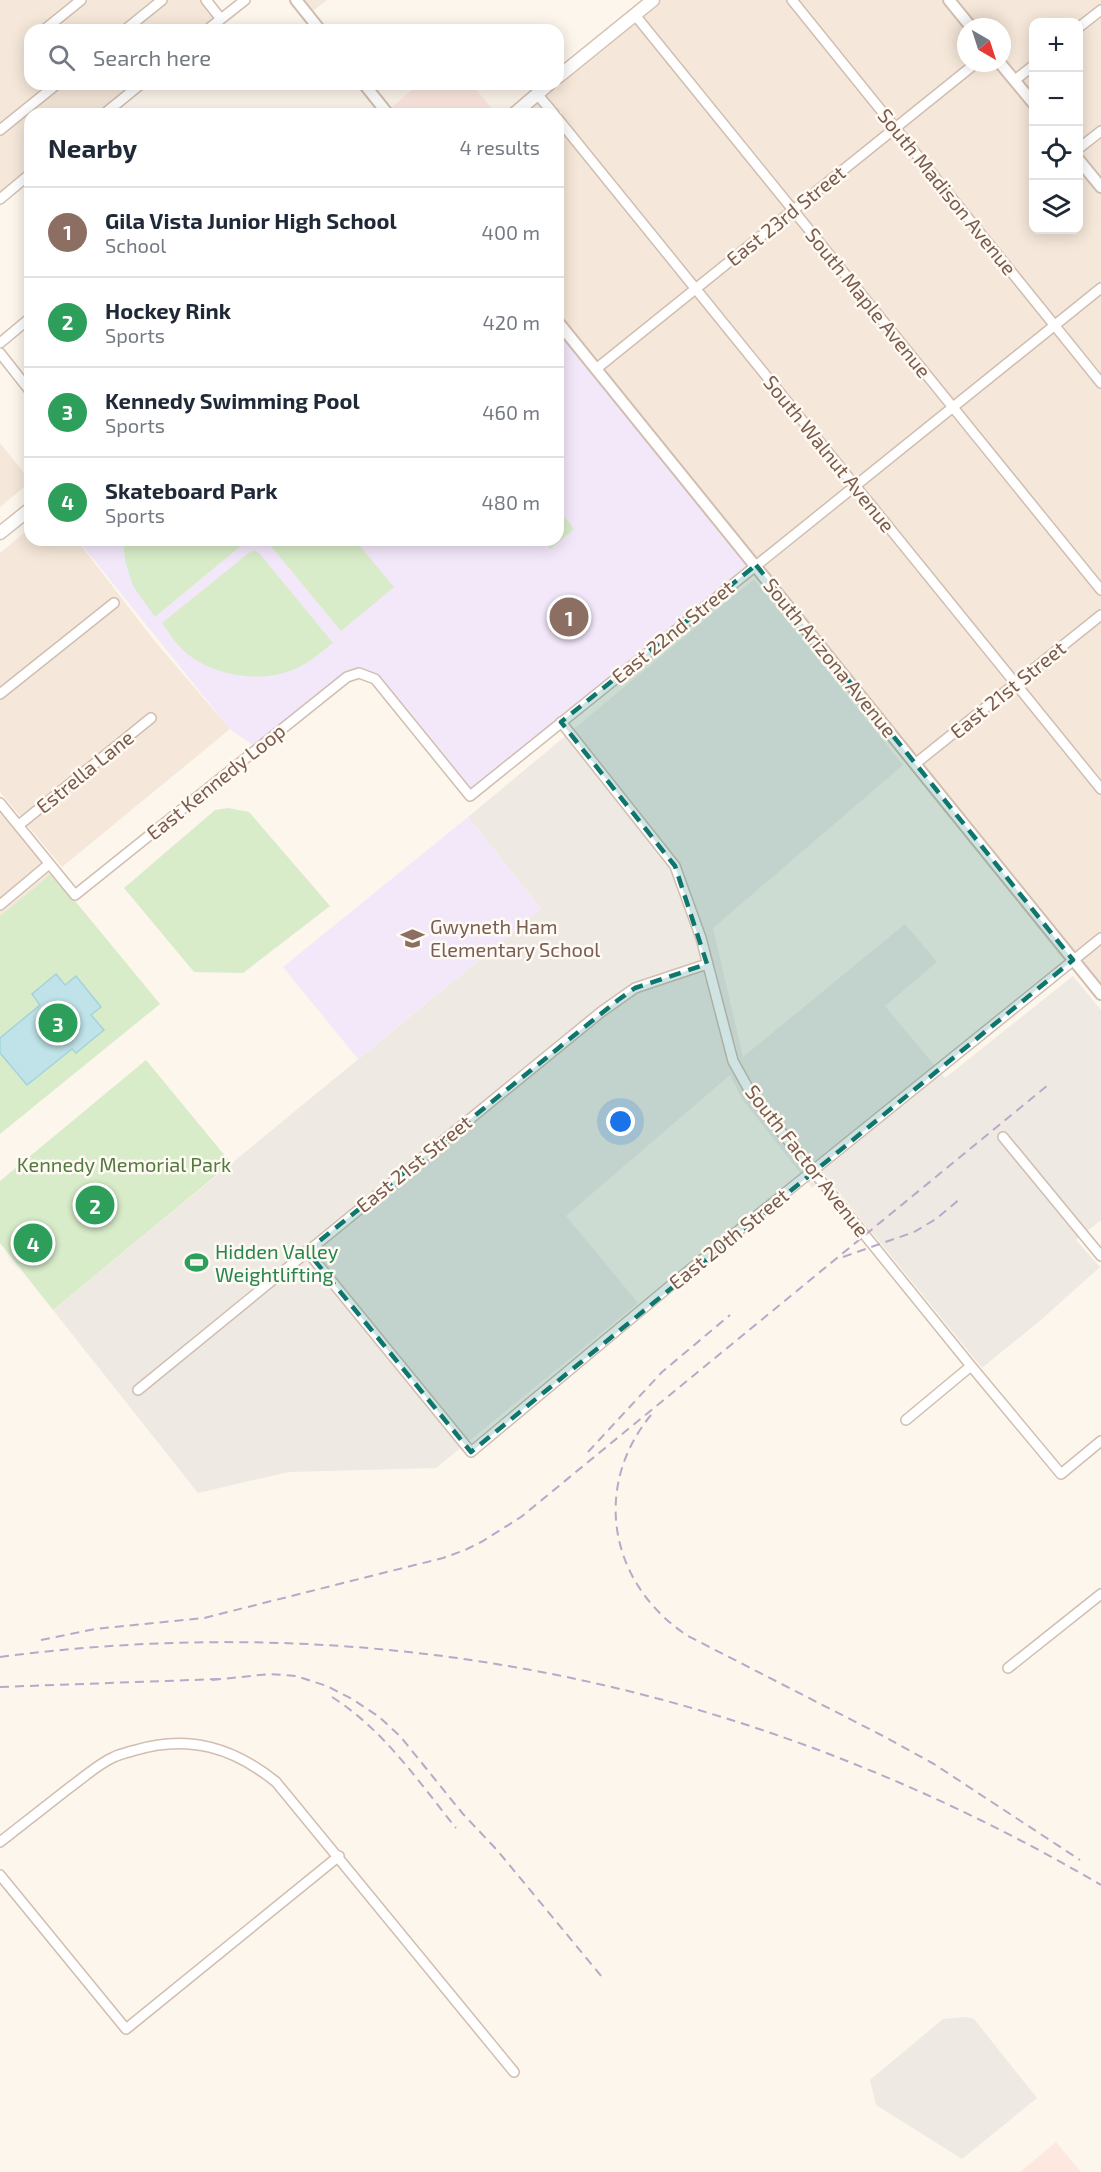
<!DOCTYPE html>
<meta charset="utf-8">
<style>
body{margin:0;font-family:"Exo 2",sans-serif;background:#f6f6f7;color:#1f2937}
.controls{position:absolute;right:18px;top:18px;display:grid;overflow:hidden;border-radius:12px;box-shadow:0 3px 15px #0003}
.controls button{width:54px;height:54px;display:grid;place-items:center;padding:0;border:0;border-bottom:2px solid #e0e1e3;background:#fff;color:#1f2937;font:30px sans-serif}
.compass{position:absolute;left:957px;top:18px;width:54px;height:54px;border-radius:50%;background:#fff;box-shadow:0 3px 15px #0003;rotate:141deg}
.you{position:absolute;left:621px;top:1122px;width:21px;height:21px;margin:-15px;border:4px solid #fff;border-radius:50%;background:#1a73e8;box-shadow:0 0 0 9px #1a73e833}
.badge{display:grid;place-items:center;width:39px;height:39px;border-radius:50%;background:#e76f51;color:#fff;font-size:20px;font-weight:700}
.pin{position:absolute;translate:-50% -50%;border:3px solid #fff;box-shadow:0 2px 6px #0006}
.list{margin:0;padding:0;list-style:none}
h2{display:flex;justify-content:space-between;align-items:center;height:78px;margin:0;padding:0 24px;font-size:26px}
h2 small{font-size:20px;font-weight:400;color:#747a83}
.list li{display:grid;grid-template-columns:39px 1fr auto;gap:18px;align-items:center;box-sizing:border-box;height:90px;padding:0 24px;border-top:2px solid #e0e1e3}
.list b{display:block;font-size:22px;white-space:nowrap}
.list p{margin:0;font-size:20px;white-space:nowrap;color:#747a83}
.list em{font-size:20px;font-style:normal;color:#747a83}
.icon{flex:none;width:33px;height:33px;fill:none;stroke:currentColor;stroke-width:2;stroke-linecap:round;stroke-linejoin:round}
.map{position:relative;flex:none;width:1101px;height:2172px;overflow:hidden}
.search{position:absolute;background:#fff;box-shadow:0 3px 15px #0003;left:24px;top:24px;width:540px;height:66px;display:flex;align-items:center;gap:15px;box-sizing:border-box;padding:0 21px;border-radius:18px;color:#747a83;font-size:22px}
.panel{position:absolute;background:#fff;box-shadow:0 3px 15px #0003;left:24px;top:108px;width:540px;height:438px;border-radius:18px}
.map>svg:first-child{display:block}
</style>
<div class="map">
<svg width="1101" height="2172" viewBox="0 0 1101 2172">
<rect width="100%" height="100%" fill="#fdf6ec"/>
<path fill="#f5e8da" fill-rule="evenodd" d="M0,0H206L221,19L207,30H30V84H141L104,114H30V174L0,199Z
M296,0H327L308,15Z
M652,0H1101V995L558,324V114H513L550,84H558V77ZM1034,22H1078V230H1034ZM966,27H1002V63H966Z
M0,443L30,480V482L0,507Z
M30,528V540H77L153,639L230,729L62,867L0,792V553Z
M0,813L52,873L0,916Z"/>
<path fill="#fde8e0" d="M419,84H472L496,114H388L386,112Z
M1056,2142L1081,2172H1020Z"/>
<path fill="#efe9e4" d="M754,579L903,765L713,928L743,1057L905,924L937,962L885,1006L945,1078L1073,976L1101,1010V1220L1076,1240L1100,1267L1042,1319L982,1368L826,1176L812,1188L742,1099L730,1075L566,1216L638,1303L436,1468L289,1472L198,1493L53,1310L541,909L468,817Z
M965,2017L974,2019L1037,2098L962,2159L876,2105L870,2080L943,2019Z"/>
<path fill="#f3e8fa" d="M558,323L756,565L470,796L375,679L359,673L258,749L230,729L78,540H558Z
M468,817L541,909L358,1059L283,967Z"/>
<path fill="#d8ecc9" d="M558,509L574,529L550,549L542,540H558Z
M123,540H248L155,617L133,586L125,561Z
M266,540H355L394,587L341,631Z
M254,551L259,553L333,643C323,650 314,659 303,665C269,685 215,678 185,652C176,644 169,633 162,623L250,552Z
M228,808L249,812L330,906L243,973L194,972L124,888L215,810Z
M52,873L160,1004L0,1134V916Z
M146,1060L231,1163L53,1310L0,1243V1181Z"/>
<path fill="#bfe3e8" stroke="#a5d3da" stroke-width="1.5" d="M56,974L65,985L76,976L101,1007L91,1015L104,1030L76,1053L72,1049L27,1085L0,1053V1038L40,1005L32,994Z"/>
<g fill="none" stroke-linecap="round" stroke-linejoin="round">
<defs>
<path id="minor" d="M206,0L221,19
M792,0L1101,383
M635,15L1101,590
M1078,28L1101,10
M44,30L81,0
M125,30L162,0
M207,30L245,0
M1015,80L1034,65
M537,94L554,114
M104,114L141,84
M558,119L1101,789
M0,130L57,84
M1078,149L1101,131
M0,199L30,174
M0,343L30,318
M0,353L30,391
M596,369L976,63
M0,694L114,603
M561,722L675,866L701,938L733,1061L753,1097L971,1366L1061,1474L1101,1441
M915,764L1101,615
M0,803L75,895L347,677L359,673L375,679L470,796L1101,288
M19,825L151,718
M0,905L49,864
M1003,1137L1101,1256
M307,1251L471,1452L676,1281L1101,938
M138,1390L601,1012L635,988L707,964
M906,1420L971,1366
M1008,1668L1101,1594
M0,1842C23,1824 46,1806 69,1788C83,1778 98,1764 114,1757C120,1754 129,1752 136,1750C189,1734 234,1748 276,1782L514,2072
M0,1875L126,2029L339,1856"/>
<path id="tertiary" d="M296,0L320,30
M949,0L971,27
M1000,63L1034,104
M364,84L388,114
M1078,159L1101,187
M558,322L1101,994"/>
<path id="secondary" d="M558,77L653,0
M514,114L549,84
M0,533L30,509"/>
</defs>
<use href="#minor" stroke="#d1beb0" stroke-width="12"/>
<use href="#tertiary" stroke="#d1beb0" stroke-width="14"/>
<use href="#secondary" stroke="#d6c0b0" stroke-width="15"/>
<use href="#minor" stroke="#fff" stroke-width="9"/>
<use href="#tertiary" stroke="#fff" stroke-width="10"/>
<use href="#secondary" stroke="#fff" stroke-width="12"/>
<path stroke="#b9a8c9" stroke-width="2" stroke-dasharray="9 6" stroke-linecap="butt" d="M843,1257L914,1232L936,1219L961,1198
M651,1415C591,1488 610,1585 688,1636L885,1737L934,1764L1080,1860
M588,1452L662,1372L730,1315
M41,1640L95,1629L204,1618L367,1577L443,1558L465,1550L483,1541L521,1517L1048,1085
M0,1657C389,1606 763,1687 1101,1885
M212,1680L270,1674L296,1676L327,1686L352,1699L378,1716L400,1736L463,1814L497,1850L602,1977
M0,1687L219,1679
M332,1697C384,1730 418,1781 456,1828"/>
</g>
<path fill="#0f766e" fill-opacity="0.2" stroke="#0f766e" stroke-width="4.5" stroke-dasharray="12 8" stroke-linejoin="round" d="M756,565L1073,960L471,1452L307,1251L618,1000L635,988L707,964L675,866L561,722Z"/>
<defs>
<symbol id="school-bare" viewBox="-9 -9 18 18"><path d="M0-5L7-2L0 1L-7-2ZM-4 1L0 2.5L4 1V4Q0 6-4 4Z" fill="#8d6e63" stroke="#fffaf3" stroke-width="2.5" paint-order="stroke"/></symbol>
<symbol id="stadium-bare" viewBox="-9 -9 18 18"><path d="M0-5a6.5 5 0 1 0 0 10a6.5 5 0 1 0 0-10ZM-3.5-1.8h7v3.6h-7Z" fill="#2e9e5b" stroke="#fffaf3" stroke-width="2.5" paint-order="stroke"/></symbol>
</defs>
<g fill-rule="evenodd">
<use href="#school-bare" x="396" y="922" width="33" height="33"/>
<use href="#stadium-bare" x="180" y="1246" width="33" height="33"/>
</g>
<g text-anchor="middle" stroke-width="5" stroke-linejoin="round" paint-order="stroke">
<g font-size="20" fill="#7a5c4d" stroke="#fffaf3">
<text transform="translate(947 192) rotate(51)" y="7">South Madison Avenue</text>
<text transform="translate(786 216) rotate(-39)" y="7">East 23rd Street</text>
<text transform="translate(868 303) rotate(51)" y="7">South Maple Avenue</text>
<text transform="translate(829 454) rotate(51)" y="7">South Walnut Avenue</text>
<text transform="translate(673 632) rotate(-39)" y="7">East 22nd Street</text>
<text transform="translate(830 658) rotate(51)" y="7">South Arizona Avenue</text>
<text transform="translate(1008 690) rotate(-39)" y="7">East 21st Street</text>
<text transform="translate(85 772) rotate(-39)" y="7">Estrella Lane</text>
<text transform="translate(216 782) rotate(-39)" y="7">East Kennedy Loop</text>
<text transform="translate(807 1161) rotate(52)" y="7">South Factor Avenue</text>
<text transform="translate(414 1164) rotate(-39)" y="7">East 21st Street</text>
<text transform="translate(729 1239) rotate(-39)" y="7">East 20th Street</text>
</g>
<g font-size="20" fill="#785e54" stroke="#fffaf3" text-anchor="start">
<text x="430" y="934">Gwyneth Ham<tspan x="430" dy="23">Elementary School</tspan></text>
</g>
<g font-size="20" fill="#537a41" stroke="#fffaf3">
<text x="124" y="1172">Kennedy Memorial Park</text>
</g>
<g font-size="20" fill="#27864d" stroke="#fffaf3" text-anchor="start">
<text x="215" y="1259">Hidden Valley<tspan x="215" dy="23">Weightlifting</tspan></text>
</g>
</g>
</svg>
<div class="controls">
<button>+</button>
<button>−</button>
<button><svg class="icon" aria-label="locate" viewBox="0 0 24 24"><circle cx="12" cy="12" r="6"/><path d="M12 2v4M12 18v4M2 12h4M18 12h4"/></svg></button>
<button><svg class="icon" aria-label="layers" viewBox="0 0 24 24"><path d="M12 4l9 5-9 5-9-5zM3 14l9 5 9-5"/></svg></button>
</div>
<svg class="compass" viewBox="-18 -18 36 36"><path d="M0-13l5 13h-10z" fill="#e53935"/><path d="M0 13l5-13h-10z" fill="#747a83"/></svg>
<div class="you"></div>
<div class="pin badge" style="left:569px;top:617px;background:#8d6e63">1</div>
<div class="pin badge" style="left:95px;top:1205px;background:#2e9e5b">2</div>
<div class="pin badge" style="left:58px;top:1023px;background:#2e9e5b">3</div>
<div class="pin badge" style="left:33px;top:1243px;background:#2e9e5b">4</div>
<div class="search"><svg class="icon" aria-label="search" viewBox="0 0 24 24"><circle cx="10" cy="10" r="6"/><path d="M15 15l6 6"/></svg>Search here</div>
<section class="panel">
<h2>Nearby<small>4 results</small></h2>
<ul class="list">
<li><span class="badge" style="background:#8d6e63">1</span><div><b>Gila Vista Junior High School</b><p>School</p></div><em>400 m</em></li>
<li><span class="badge" style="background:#2e9e5b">2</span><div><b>Hockey Rink</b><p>Sports</p></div><em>420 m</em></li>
<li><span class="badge" style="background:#2e9e5b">3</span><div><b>Kennedy Swimming Pool</b><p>Sports</p></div><em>460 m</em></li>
<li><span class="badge" style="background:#2e9e5b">4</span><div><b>Skateboard Park</b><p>Sports</p></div><em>480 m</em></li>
</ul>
</section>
</div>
